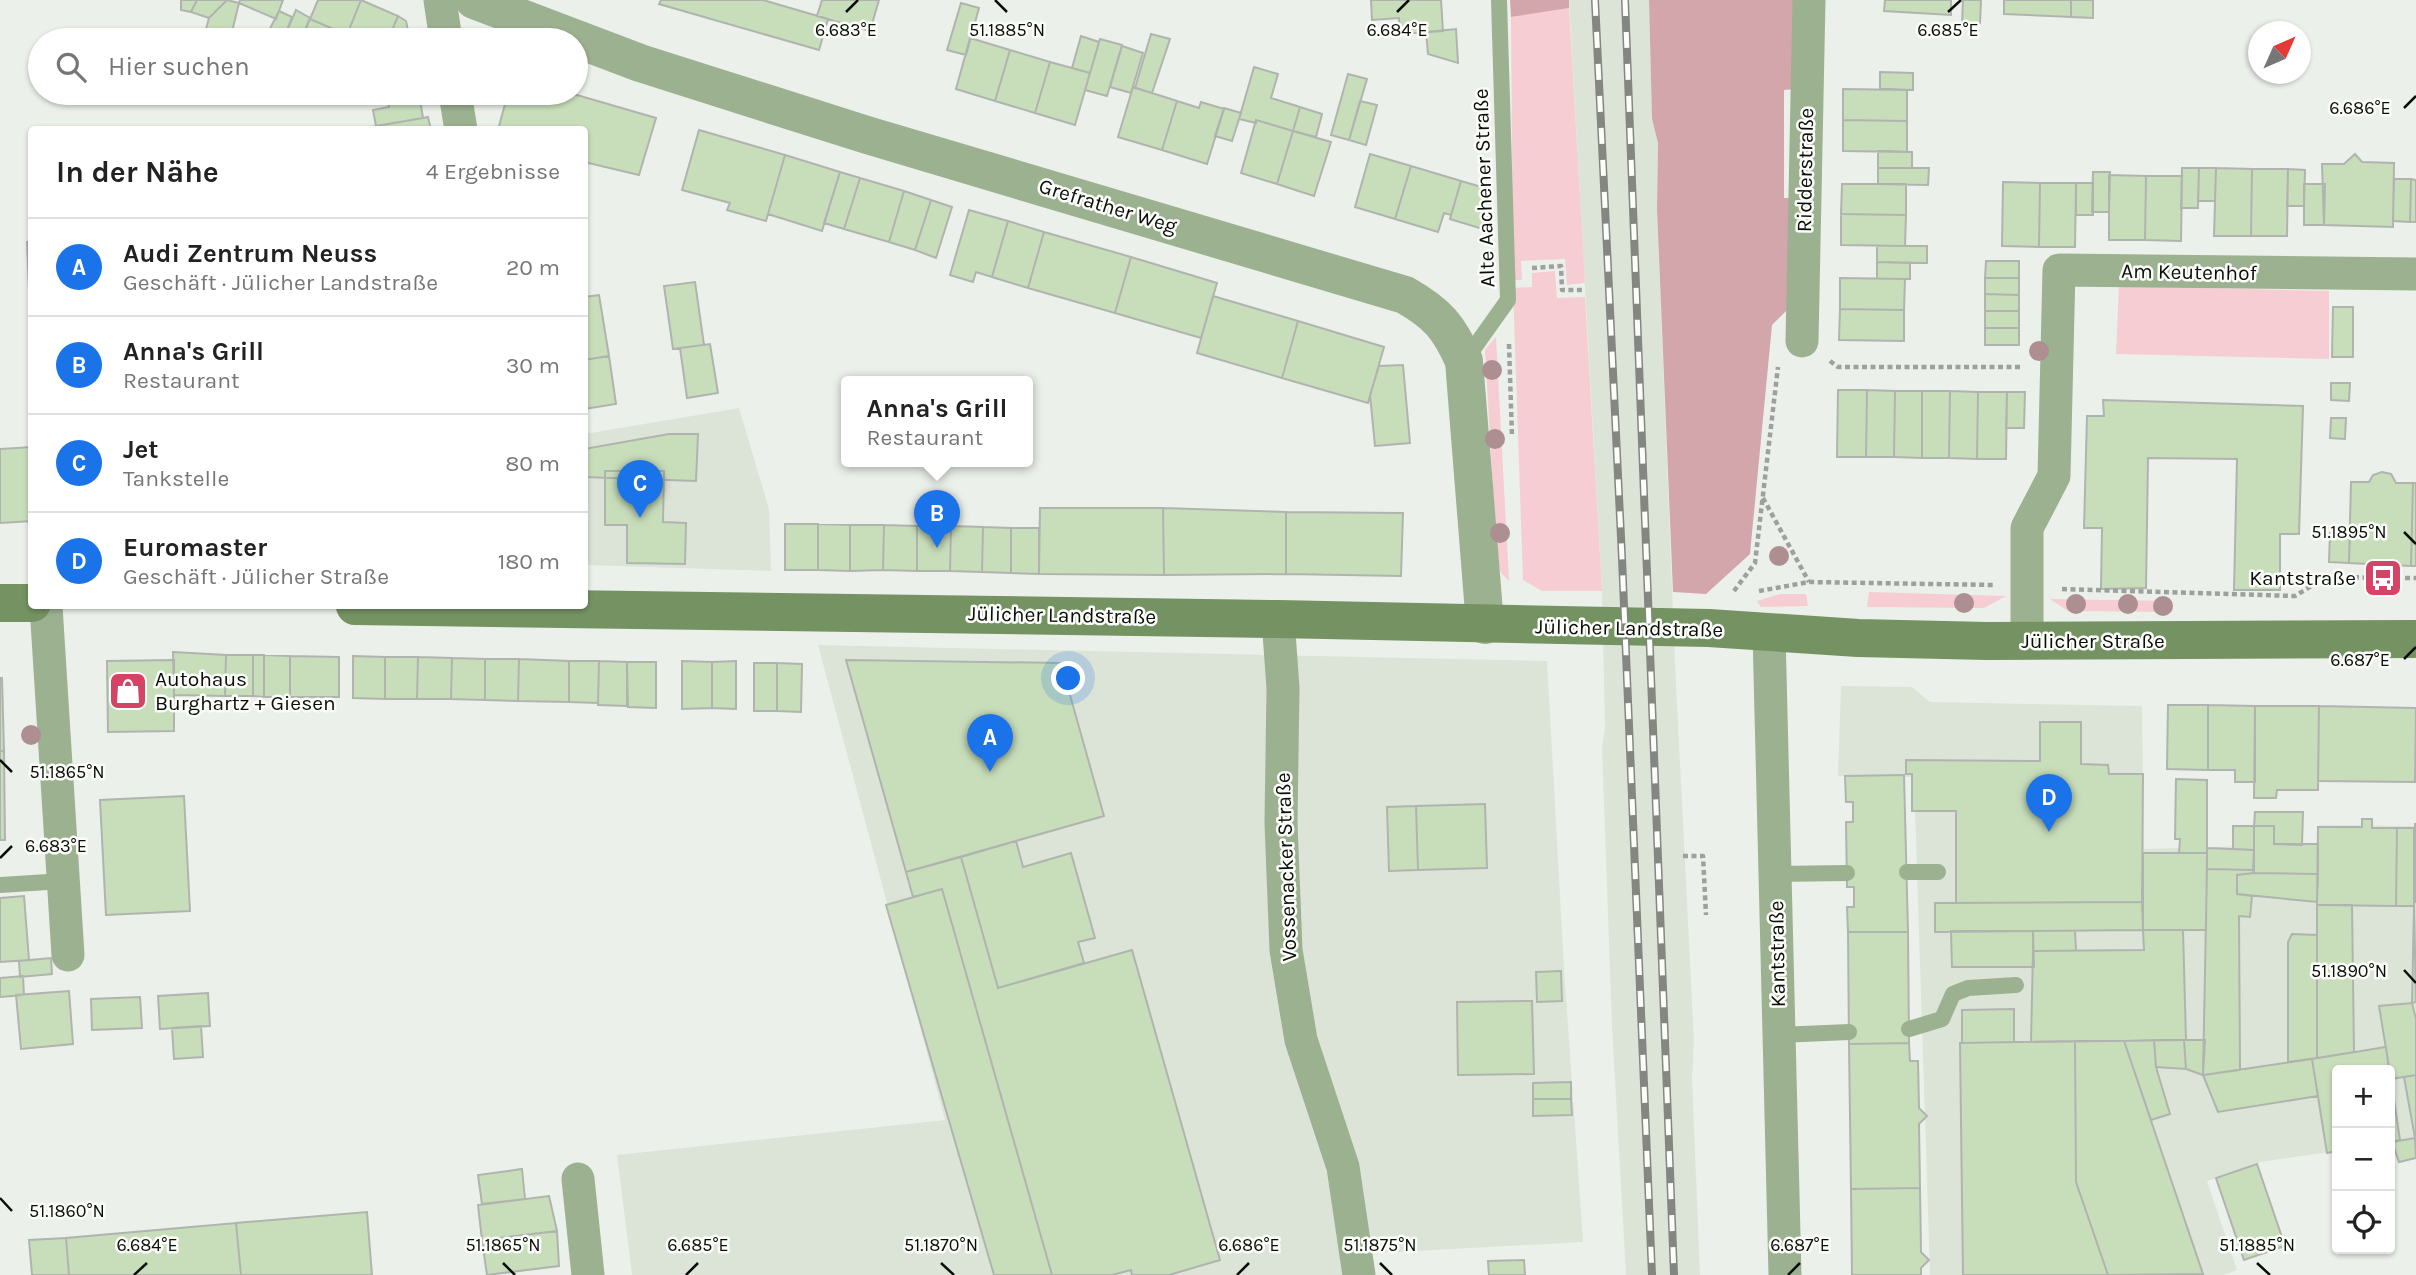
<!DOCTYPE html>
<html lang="de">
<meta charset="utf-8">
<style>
body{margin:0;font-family:Karla,sans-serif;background:#f6f6f6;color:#222}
.controls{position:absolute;right:21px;bottom:21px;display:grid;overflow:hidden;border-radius:7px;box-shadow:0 2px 5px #0004}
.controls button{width:63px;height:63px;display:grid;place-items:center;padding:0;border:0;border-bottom:2px solid #e0e0e0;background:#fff;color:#222;font:35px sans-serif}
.compass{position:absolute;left:2248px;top:21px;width:63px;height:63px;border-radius:50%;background:#fff;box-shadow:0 2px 5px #0004;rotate:45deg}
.you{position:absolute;left:1069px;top:679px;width:24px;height:24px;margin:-18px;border:5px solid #fff;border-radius:50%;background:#1a73e8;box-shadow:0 0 0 10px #1a73e833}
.badge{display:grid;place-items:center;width:46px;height:46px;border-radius:50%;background:#1a73e8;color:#fff;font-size:23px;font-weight:700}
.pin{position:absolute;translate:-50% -58px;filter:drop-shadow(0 2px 4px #0008)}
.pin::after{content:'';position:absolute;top:37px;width:24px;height:21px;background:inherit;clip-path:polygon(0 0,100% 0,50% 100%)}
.popup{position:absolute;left:841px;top:376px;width:192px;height:91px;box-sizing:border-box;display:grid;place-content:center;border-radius:7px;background:#fff;filter:drop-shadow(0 2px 5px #0005);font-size:23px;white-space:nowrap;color:#767676}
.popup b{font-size:26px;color:#222}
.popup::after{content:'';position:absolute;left:50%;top:100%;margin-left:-14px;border:14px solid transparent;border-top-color:#fff}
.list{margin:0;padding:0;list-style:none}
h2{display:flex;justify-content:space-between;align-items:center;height:91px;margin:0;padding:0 28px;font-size:30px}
h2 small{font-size:23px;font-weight:400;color:#767676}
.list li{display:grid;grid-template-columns:46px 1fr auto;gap:21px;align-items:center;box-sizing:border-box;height:98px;padding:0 28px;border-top:2px solid #e0e0e0}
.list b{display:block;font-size:26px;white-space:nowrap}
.list p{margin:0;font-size:23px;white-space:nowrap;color:#767676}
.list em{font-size:23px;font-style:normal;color:#767676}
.icon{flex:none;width:38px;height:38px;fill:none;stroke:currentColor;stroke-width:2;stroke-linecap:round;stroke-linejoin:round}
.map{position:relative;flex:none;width:2416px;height:1275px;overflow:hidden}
.search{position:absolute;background:#fff;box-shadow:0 2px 5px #0004;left:28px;top:28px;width:560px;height:77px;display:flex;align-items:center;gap:18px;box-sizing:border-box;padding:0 24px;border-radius:38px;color:#767676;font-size:26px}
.panel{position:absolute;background:#fff;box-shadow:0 2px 5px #0004;left:28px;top:126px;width:560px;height:483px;border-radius:7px}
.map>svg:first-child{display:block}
</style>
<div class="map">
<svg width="2416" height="1275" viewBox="0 0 2416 1275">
<rect width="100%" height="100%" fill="#ecf0ea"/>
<path fill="#dce4d8" d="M1569,0H1649L1652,119L1658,143L1657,209L1675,664L1694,1041L1692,1078L1700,1275H1626L1612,1026L1602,748L1605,728L1602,591Z
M739,408L769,509L771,571L585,565V434Z
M818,645L1547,661L1564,968L1583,1242L1360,1254L1356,1275H632L617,1155L945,1120Z
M1841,686L1912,687L1930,702L2142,706L2144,849L2317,844L2319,825L2416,826V1138L2390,1142V1070H2337V1151L2260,1162L2207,1181L2237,1270L2224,1275H1930L1914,777L1838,776Z"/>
<path fill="#f6cdd2" d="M1569,8L1585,283L1567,285L1565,259L1521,261L1522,280H1513L1511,17Z
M1555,271L1557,298L1585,297L1602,591H1542L1523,580L1513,288L1532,287V273Z
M2119,286L2329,291V359L2116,354Z
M1496,337L1509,581L1501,573L1497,560L1485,350Z
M1869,592L2006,596L1984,608L1867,607Z
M1780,594H1806L1808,606L1761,607L1757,601Z
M2050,599L2172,601V612L2068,611Z"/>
<path fill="#d3a6ac" d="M1510,0H1569V8L1511,17Z
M1649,0H1798L1796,89L1784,90V198H1795L1792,305L1772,325L1750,554L1706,594L1673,592L1657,209L1658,143L1652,119Z"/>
<path fill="#c8debb" stroke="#b0b4af" stroke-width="2" d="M181,0H197L191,12L181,10Z
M197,0H227L209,18L191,12Z
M227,0L239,3L230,40H203L209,18Z
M240,0H283L276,19L239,3Z
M318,0H361L347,35L310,19Z
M361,0L398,16L388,40H360L347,35Z
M661,0H763L828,19L819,50L659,4Z
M822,0H879L870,31L817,16Z
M1371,0H1441L1443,31L1400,34L1399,18L1372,20Z
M1885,0H1951V15L1884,11Z
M1963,0H1981L1980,23H1962Z
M2004,0H2071V17L2004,14Z
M2071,0H2093V18L2071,17Z
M961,3L979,8L966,55L947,50Z
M296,10L310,18L301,40H283Z
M279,11L292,17L283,40H264Z
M398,16L406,21L410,40H388Z
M310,19L347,35L345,40H301Z
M1456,29L1458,63L1428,54L1426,32Z
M1151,34L1170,39L1152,93L1135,88Z
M1081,36L1099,42L1090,73L1072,68Z
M970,38L1010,50L995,101L956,89Z
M1100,39L1122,45L1107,96L1085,90Z
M1122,46L1143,53L1131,93L1110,87Z
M1010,50L1050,62L1035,113L995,101Z
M1050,62L1090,73L1075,125L1035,113Z
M1254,67L1278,74L1271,98L1300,107L1293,131L1256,120V123L1239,119Z
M1880,72L1913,73V90L1880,89Z
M1348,74L1367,79L1349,140L1331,135Z
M1133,87L1177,101L1162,150L1118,137Z
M1843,89L1907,90V121L1843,120Z
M387,93H419L423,118L376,126L373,110L389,107Z
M508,93H570L656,118L639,175L584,162V130H498Z
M1177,101L1199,108L1201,102L1224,109L1207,164L1162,150Z
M1360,101L1377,105L1366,145L1349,140Z
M1300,107L1322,114L1316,137L1293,131Z
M1224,108L1241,113L1232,141L1215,136Z
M428,117L431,130H354L423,118Z
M1256,120L1293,131L1277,184L1241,173Z
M1843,120L1907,121V152L1843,151Z
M699,130L785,155L766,221L727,210L730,203L682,190Z
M1293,131L1331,142L1314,196L1277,184Z
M1878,151L1912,152V168H1878Z
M1370,154L1411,166L1395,219L1355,207Z
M2355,154L2362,162L2394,163L2393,227L2324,225L2322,164H2344Z
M785,155L840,172L822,231L768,214Z
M1411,166L1461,181L1451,215L1444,213L1438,232L1395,219Z
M1878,168H1929L1928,185L1878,184Z
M2182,168H2199L2198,208H2181Z
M2199,168H2216L2215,201H2198Z
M2216,168L2252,169L2251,236H2214Z
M2252,169H2288L2287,236H2251Z
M2288,169L2305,170L2304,206H2287Z
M840,172L860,178L844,229L824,223Z
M2093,172H2110L2109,212H2092Z
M2109,175L2146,176L2145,240H2109Z
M2146,176H2182L2181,241L2145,240Z
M860,178L904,191L889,242L844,229Z
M2394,179H2411L2410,222L2393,221Z
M2411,179L2416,180V222H2410Z
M1461,181L1492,190L1486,230L1450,219Z
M2003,182L2040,183L2039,247L2002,246Z
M2040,183H2076L2075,247H2039Z
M2076,183H2093V215H2076Z
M1842,184H1906V215L1841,214Z
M2304,184H2325L2324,225H2304Z
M904,191L931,200L915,250L889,242Z
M931,200L952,207L936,258L915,250Z
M969,210L1008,221L992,277L976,272L973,282L950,275Z
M1841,214L1906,215L1905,246L1841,245Z
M1008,221L1044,232L1028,288L992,277Z
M1044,232L1131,257L1115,313L1028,288Z
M32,241V288H29L27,242Z
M1877,246H1927V263L1877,262Z
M1131,257L1217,283L1201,338L1115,313Z
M1986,261H2019V278H1985Z
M1877,262L1910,263V279H1877Z
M1840,278L1905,279L1904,310L1840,309Z
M1985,278H2019V295L1985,294Z
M695,282L704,345L673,349L664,286Z
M1985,294L2019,295V311H1985Z
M599,295L609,356L584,360V297Z
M1213,296L1298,321L1282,378L1197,353Z
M2333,307H2353V357H2332Z
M1840,309L1904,310V341L1839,340Z
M1985,311H2019V328H1985Z
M1298,321L1384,347L1368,403L1282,378Z
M1985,328H2019V345H1985Z
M710,344L718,393L687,398L680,348Z
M609,356L616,404L584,409V360Z
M1403,365L1410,443L1375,446L1370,395L1379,366Z
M2331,383H2350L2349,401L2331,400Z
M1838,390H1867L1866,457H1837Z
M1867,390L1895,391L1894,457H1866Z
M1895,391H1922V458L1894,457Z
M1922,391H1950L1949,458H1922Z
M1950,391L1978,392L1977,459L1949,458Z
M1978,392H2007L2006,459H1977Z
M2007,392H2025L2024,428H2006Z
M2103,400L2303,406L2299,534H2280V590H2234L2237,459L2148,458L2146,588L2101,589L2102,528H2084L2087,416H2104Z
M2331,418H2346L2345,439L2330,438Z
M669,434H698L696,481L584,477V449Z
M32,447V521L0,523V449Z
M605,471H664L663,522L686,523L685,564L627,563V525H605Z
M2382,472L2391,474L2396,483H2413L2411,566L2349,563L2351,482H2369L2373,475Z
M2413,483H2416V566H2411Z
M1040,508H1163L1164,575L1039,574Z
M1163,508L1286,512V574L1164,575Z
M1286,512L1403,513L1401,576L1286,574Z
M785,524H818V570H785Z
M818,524L850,525V571L818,570Z
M850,525H884L883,570L850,571Z
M884,525L917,526V571L883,570Z
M917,526H951L950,571H917Z
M951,526L983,527L982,572L950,571Z
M983,527L1011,528V573L982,572Z
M1011,528H1039V574L1011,573Z
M2330,533L2350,534L2349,563L2329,562Z
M173,652L226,655L225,696L174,695Z
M226,655H253V696H225Z
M253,655H264V697L253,696Z
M264,655L290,656V697H264Z
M290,656L339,657V697H290Z
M353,656L385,657V699L353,698Z
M385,657H418L417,699H385Z
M418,657L452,658L451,699H417Z
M452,658L485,659V700L451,699Z
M485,659H519L518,701L485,700Z
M519,659L569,661V702L518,701Z
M174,660V731L108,732L107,661Z
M846,660L1061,663L1104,816L906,872Z
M569,661H599L598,703L569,702Z
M599,661L627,662V706L598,705Z
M682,661L712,662V708L682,709Z
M736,661V709L712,708V662Z
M627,662H656V708L628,707Z
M754,663H777V711H754Z
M777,663L802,664L801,712L777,711Z
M0,678H2L4,751H0Z
M2168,705H2208V770L2167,769Z
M2208,705L2255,706V782H2235V770H2208Z
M2255,706H2319L2318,790H2277L2276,798H2254Z
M2319,706L2416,708L2415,782L2318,781Z
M2040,722H2081V764L2108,765L2109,774H2143L2142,902L1956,903V811H1912V774H1906V760L2040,761Z
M0,751H4L5,840H0Z
M1904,775L1908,932H1848L1847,907H1854V887H1847L1846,822H1853V802H1846L1845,776Z
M2176,779L2207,780V853H2179L2180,839H2175Z
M184,796L190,911L106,915L100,800Z
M1485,804L1487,868L1418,870L1416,806Z
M1416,806L1418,870L1389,871L1387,807Z
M2255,812H2303L2302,845L2274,844V826H2254Z
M2362,819H2372V828H2397L2396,906L2317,905L2318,827H2362Z
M2415,824H2416V902H2414Z
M2233,826H2254V850L2233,849Z
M2254,826H2274V844H2318V874L2254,873Z
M2397,828H2414V906H2396Z
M1016,841L1023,867L1071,853L1095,938L1078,942L1084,963L998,988L961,857Z
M2207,848L2254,850L2253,870L2207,869Z
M2143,853H2207L2206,930H2143Z
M961,857L998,988L1132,950L1220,1260L1169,1275H1132L1131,1270L1112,1275H1052L942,889L913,897L906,872Z
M2207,869L2253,870L2254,873L2237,875V894L2252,896L2250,917L2239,916L2240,1070L2203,1075Z
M2254,873L2318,874L2317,902L2237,894V875Z
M942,889L1052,1275H994L886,905Z
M24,896L29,960L0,962V898Z
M2142,902L2143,930L1935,932V903Z
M2414,902L2416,1002L2412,1003L2414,906Z
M2317,905H2352L2354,1052L2317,1058Z
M2143,930H2183L2186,1040L2031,1042L2033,951L2144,950Z
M1951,931H2033L2034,967H1952Z
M2033,931H2075L2076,951H2033Z
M1848,932H1908L1909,1043L1849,1044Z
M2292,934L2317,935V1058L2288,1062V942Z
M51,958L52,974L20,977L19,961Z
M1561,971L1562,1001L1537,1002L1536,972Z
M23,976L24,995L0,997V978Z
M69,991L73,1044L21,1049L16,995Z
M208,993L210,1026L160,1029L158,996Z
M140,997L142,1028L92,1030L91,999Z
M1532,1001L1534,1074L1458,1075L1457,1002Z
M2412,1003L2416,1019V1075L2391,1079L2379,1006Z
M2014,1009V1042L1962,1043V1010Z
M201,1026L203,1057L174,1059L172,1028Z
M2154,1040H2184L2186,1069L2156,1067Z
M2154,1040L2156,1067L2170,1114L2151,1120L2124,1041Z
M2184,1040H2205L2203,1075L2186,1069Z
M2075,1041H2124L2203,1274L2108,1275L2076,1182Z
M2075,1041L2076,1182L2108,1275H1963L1960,1043Z
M1909,1043L1910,1061H1918L1919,1108L1927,1116L1919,1124L1920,1188L1851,1189L1849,1044Z
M2386,1047L2389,1070H2337V1151L2327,1153L2312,1059Z
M2312,1059L2318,1096L2218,1112L2203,1075Z
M2390,1073L2400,1140L2390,1142Z
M2416,1075V1138H2415L2404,1077Z
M1571,1082V1099H1533V1083Z
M1533,1099H1571L1572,1115L1533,1116Z
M2415,1138L2416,1158L2399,1162L2392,1142Z
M2257,1164L2285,1246L2244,1260L2216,1178Z
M522,1169L525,1199L482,1204L478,1175Z
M1920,1188L1921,1252L1929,1260L1921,1268V1275H1852L1851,1189Z
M549,1196L557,1231L482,1240L478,1205Z
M367,1212L372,1275H241L236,1223Z
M236,1223L241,1275H69L66,1238Z
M557,1231L559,1266L487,1275L482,1240Z
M66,1238L69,1275H32L29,1240Z
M1524,1260L1525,1275H1489L1488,1261Z"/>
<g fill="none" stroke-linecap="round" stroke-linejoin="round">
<path stroke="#9da09c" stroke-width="4.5" stroke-dasharray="5 3.5" stroke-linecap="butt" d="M1532,268L1561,266L1562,290H1585
M1509,344L1512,437
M1830,361L1838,367H2023
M1763,498L1809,582
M2062,589L2295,596L2326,577L2416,578
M1734,591L1755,563L1778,367
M1759,591L1809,582L1994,585
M1683,856H1703L1706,915"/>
<path stroke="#9cb190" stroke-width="16" d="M1466,359L1508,300L1499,0
M1907,872H1938
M1775,874L1847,873
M0,885L64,881
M1909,1029L1942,1019L1953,994L1968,988L2016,985
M1779,1035L1849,1032"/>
<path stroke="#9cb190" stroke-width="33" d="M440,0L446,40
M455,93L461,130
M1802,341L1809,0
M46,606L68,955
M1278,619L1283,688L1281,823L1286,950L1301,1040L1343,1167L1359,1275
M1769,633L1785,1275
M2027,641V528L2054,476L2059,270L2416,274
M578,1179L588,1275"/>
<path stroke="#9cb190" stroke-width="38" d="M474,0L640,63L867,135L1405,295C1438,314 1449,327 1464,361L1485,625"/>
<path stroke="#749262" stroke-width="38" d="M0,603H32
M355,606L1278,619L1709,628L1858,638L1987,641L2416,639"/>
<defs>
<path id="rail" d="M1595,0L1622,558L1652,1275
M1625,0L1674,1275"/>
</defs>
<use href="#rail" stroke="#848682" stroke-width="8"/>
<use href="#rail" stroke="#fafdf8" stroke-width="5" stroke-dasharray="16" stroke-linecap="butt"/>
</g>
<g fill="#ad8e91">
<circle cx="2039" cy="351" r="10"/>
<circle cx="1492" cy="370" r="10"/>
<circle cx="1495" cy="439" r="10"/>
<circle cx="1500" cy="533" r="10"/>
<circle cx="1779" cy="556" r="10"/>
<circle cx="1964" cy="603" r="10"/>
<circle cx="2076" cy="604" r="10"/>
<circle cx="2128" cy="604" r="10"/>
<circle cx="2163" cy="606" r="10"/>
<circle cx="31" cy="735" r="10"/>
</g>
<path fill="none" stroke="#0c0d0b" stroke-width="2.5" d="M995,0L1007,12M846,12L858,0M1397,12L1409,0M1948,12L1961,0M2404,108L2416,96M2404,532L2416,544M2404,659L2416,647M0,760L12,772M0,858L12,846M2404,970L2416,983M0,1198L12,1211M503,1263L515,1275M941,1263L954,1275M1380,1263L1392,1275M2257,1263L2270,1275M134,1275L147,1263M686,1275L698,1263M1237,1275L1249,1263M1788,1275L1800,1263"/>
<defs>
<symbol id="bus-square" viewBox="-11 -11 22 22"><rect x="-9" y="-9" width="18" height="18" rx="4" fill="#d44467" stroke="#fafdf8"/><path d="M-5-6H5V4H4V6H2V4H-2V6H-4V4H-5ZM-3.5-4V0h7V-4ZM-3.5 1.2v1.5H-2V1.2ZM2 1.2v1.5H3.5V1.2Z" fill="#fff"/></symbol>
<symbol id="shop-square" viewBox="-11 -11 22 22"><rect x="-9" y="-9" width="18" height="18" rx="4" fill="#d44467" stroke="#fafdf8"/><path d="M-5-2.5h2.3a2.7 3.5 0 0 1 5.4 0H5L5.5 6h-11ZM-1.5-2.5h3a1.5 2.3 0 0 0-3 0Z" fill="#fff"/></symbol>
</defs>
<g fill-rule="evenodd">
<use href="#bus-square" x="2361" y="556" width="44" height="44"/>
<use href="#shop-square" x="106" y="669" width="44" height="44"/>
</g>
<g text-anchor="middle" stroke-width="5" stroke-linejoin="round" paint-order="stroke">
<g font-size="21" fill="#0c0d0b" stroke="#fafdf8">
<text transform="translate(1805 170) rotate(-89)" y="7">Ridderstraße</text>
<text transform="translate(1484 188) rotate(-92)" y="7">Alte Aachener Straße</text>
<text transform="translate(1108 206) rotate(17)" y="7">Grefrather Weg</text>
<text transform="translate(2189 272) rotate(1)" y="7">Am Keutenhof</text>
<text transform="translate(1062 615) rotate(1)" y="7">Jülicher Landstraße</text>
<text transform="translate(1629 628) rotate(1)" y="7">Jülicher Landstraße</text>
<text x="2093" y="648">Jülicher Straße</text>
<text transform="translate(1286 867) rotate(-92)" y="7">Vossenacker Straße</text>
<text transform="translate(1777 954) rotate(-91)" y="7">Kantstraße</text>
</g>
<g font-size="21" fill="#0c0d0b" stroke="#fafdf8" text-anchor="end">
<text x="2356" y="585">Kantstraße</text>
<text x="155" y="686" text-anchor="start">Autohaus<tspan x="155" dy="24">Burghartz + Giesen</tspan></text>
</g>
</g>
<g font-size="18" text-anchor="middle" fill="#0c0d0b" stroke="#fafdf8" stroke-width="5" stroke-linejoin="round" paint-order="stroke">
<text x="846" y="36">6.683°E</text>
<text x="1007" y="36">51.1885°N</text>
<text x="1397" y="36">6.684°E</text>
<text x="1948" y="36">6.685°E</text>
<text x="2360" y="114">6.686°E</text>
<text x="2349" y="538">51.1895°N</text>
<text x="2360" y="666">6.687°E</text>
<text x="67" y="778">51.1865°N</text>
<text x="56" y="852">6.683°E</text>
<text x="2349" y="977">51.1890°N</text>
<text x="67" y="1217">51.1860°N</text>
<text x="147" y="1251">6.684°E</text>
<text x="698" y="1251">6.685°E</text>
<text x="1249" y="1251">6.686°E</text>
<text x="2257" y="1251">51.1885°N</text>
<text x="503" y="1251">51.1865°N</text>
<text x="941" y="1251">51.1870°N</text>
<text x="1380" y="1251">51.1875°N</text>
<text x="1800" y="1251">6.687°E</text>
</g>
</svg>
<div class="controls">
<button>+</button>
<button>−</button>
<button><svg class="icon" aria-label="locate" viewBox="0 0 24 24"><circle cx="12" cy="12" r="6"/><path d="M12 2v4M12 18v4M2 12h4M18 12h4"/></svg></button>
</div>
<svg class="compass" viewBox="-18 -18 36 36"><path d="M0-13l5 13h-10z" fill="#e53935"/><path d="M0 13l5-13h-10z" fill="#767676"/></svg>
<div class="you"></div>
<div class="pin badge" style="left:990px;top:772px">A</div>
<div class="pin badge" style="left:937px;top:548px">B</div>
<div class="popup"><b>Anna's Grill</b>Restaurant</div>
<div class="pin badge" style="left:640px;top:518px">C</div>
<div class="pin badge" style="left:2049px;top:832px">D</div>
<div class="search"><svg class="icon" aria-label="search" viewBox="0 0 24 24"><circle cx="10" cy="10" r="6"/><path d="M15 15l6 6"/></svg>Hier suchen</div>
<section class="panel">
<h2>In der Nähe<small>4 Ergebnisse</small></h2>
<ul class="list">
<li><span class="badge">A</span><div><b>Audi Zentrum Neuss</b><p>Geschäft · Jülicher Landstraße</p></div><em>20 m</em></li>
<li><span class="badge">B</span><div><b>Anna's Grill</b><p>Restaurant</p></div><em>30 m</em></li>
<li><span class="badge">C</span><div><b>Jet</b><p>Tankstelle</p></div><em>80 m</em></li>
<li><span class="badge">D</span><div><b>Euromaster</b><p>Geschäft · Jülicher Straße</p></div><em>180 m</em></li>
</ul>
</section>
</div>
